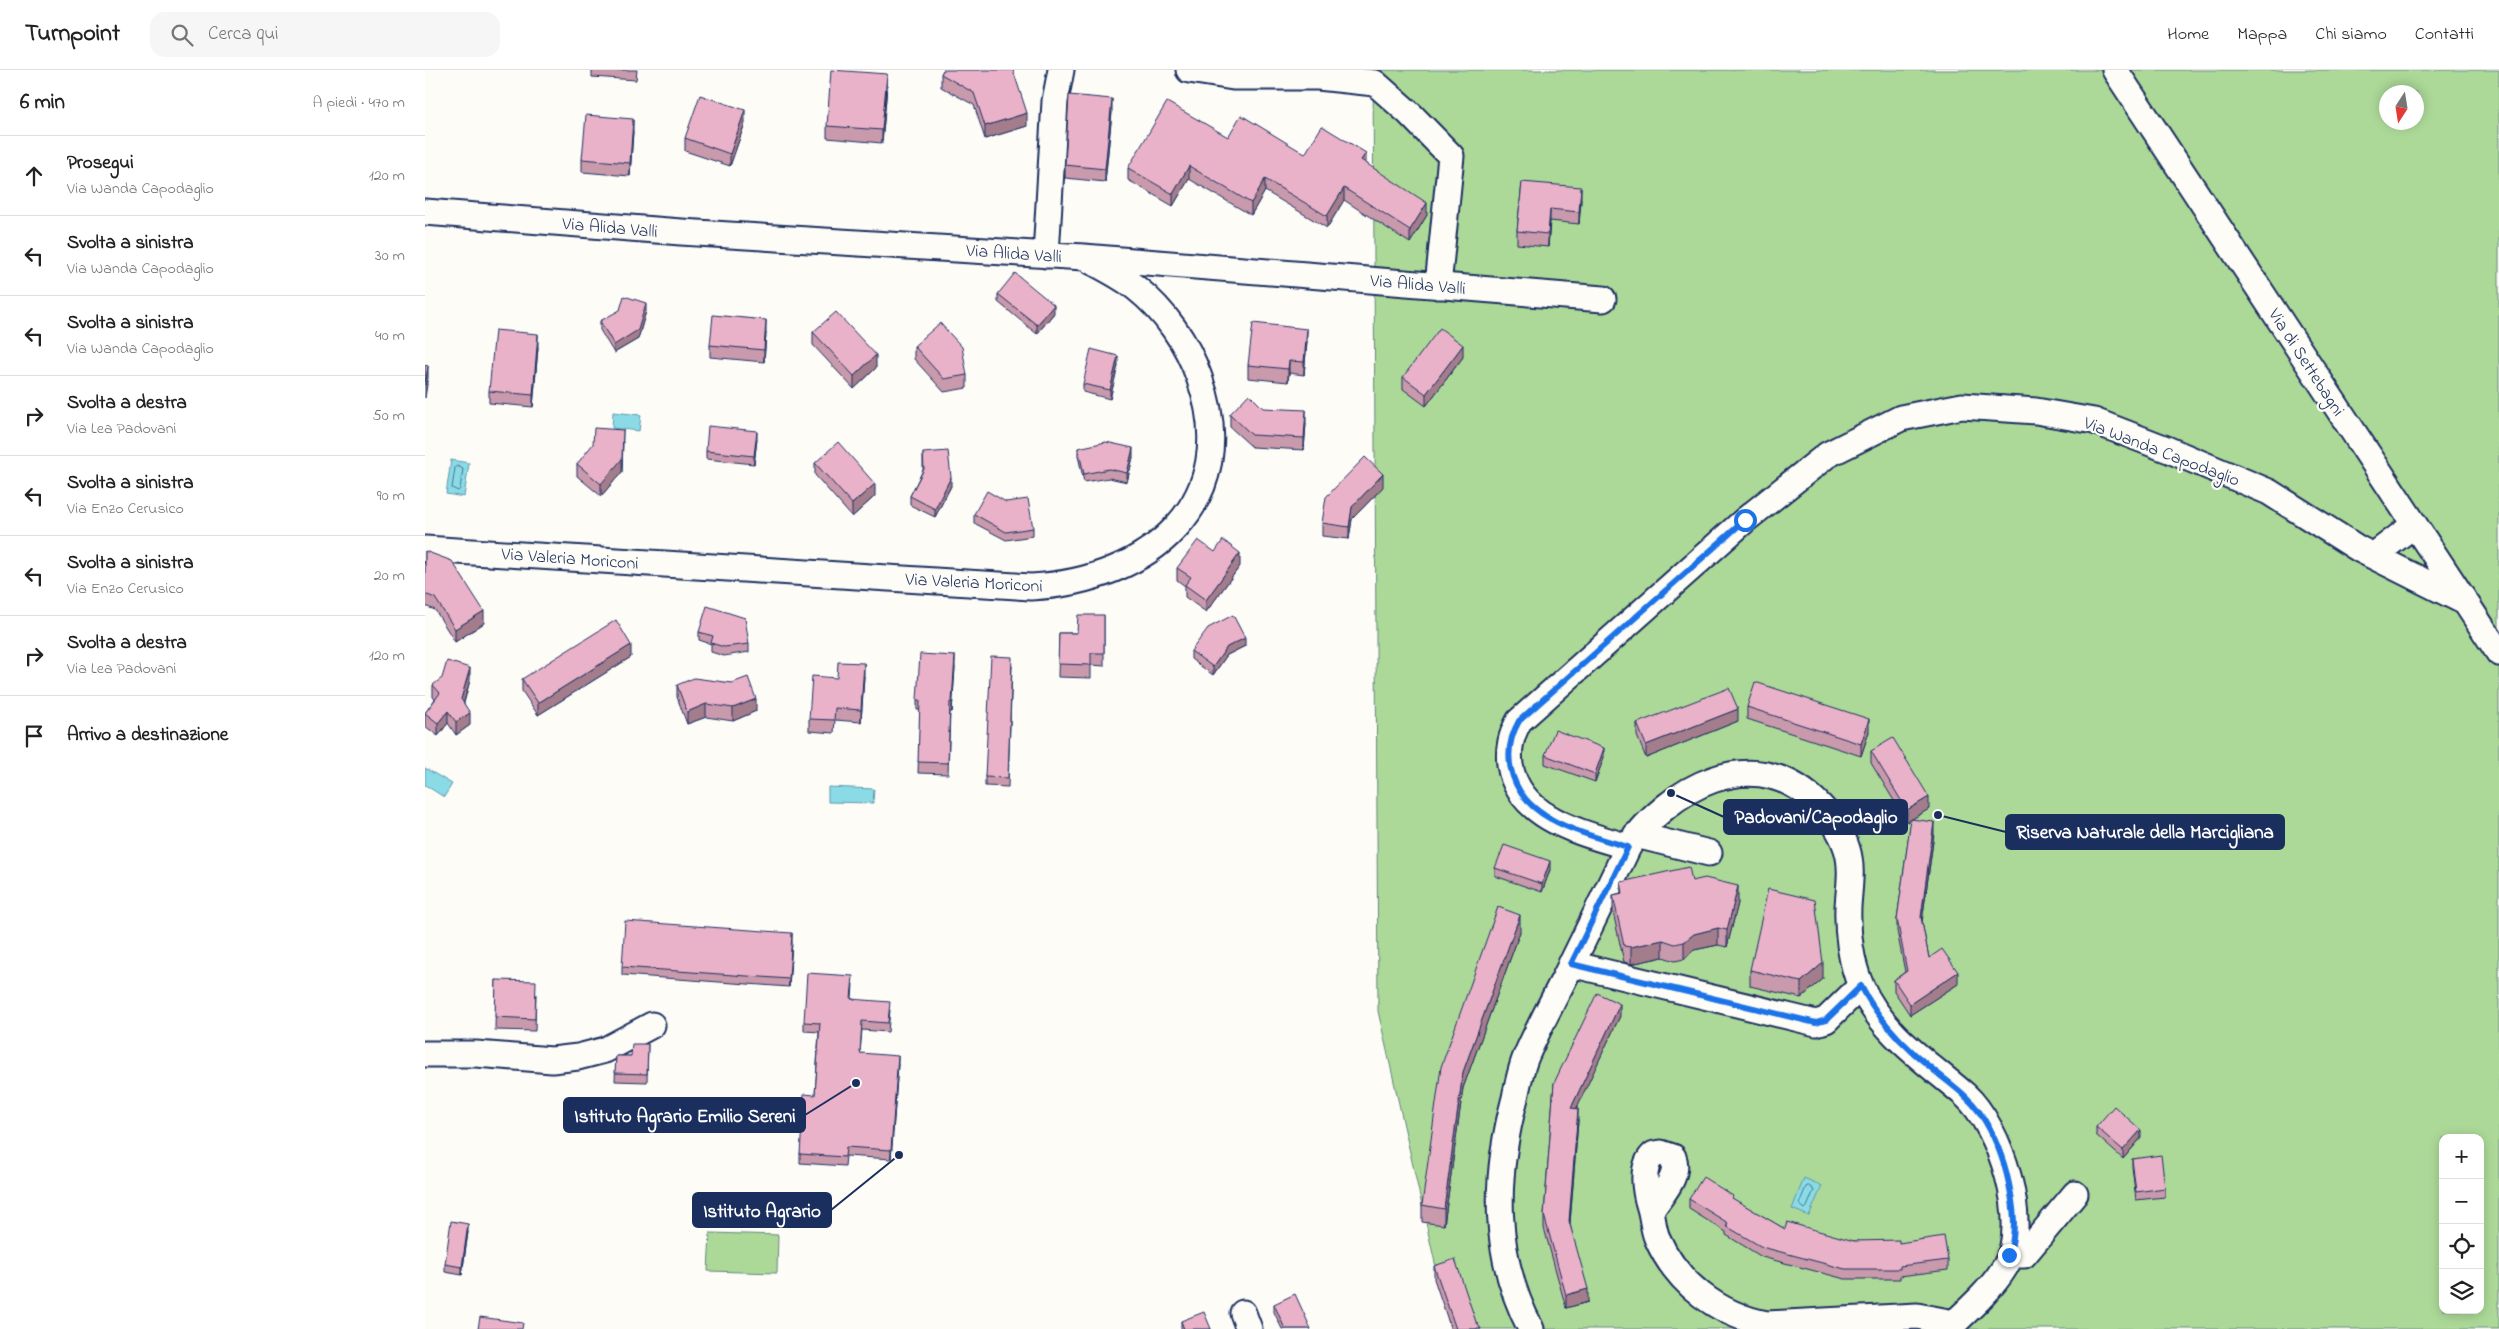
<!DOCTYPE html>
<html lang="it">
<meta charset="utf-8">
<style>
body{margin:0;font-family:"Indie Flower",sans-serif;background:#f6f6f6;color:#222}
.controls{position:absolute;right:15px;bottom:15px;display:grid;overflow:hidden;border-radius:10px;box-shadow:0 2px 12px #0003}
.controls button{width:45px;height:45px;display:grid;place-items:center;padding:0;border:0;border-bottom:1px solid #e0e0e0;background:#fff;color:#222;font:25px sans-serif}
.compass{position:absolute;left:1954px;top:15px;width:45px;height:45px;border-radius:50%;background:#fff;box-shadow:0 2px 12px #0003;rotate:192deg}
.stop{position:absolute;width:15px;height:15px;margin:-11px;border:4px solid #1a73e8;border-radius:50%;background:#fff}
.stop.end{background:#1a73e8;border-color:#fff;box-shadow:0 1px 5px #0008}
.list{margin:0;padding:0;list-style:none}
h2{display:flex;justify-content:space-between;align-items:center;height:65px;margin:0;padding:0 20px;font-size:21px}
h2 small{font-size:16px;font-weight:400;color:#767676}
.list li{display:grid;grid-template-columns:32px 1fr auto;gap:15px;align-items:center;box-sizing:border-box;height:80px;padding:0 20px;border-top:1px solid #e0e0e0}
.list b{display:block;font-size:19px;white-space:nowrap}
.list p{margin:0;font-size:16px;white-space:nowrap;color:#767676}
.list em{font-size:16px;font-style:normal;color:#767676}
.icon{flex:none;width:28px;height:28px;fill:none;stroke:currentColor;stroke-width:2;stroke-linecap:round;stroke-linejoin:round}
.map{position:relative;flex:none;width:2074px;height:1259px;overflow:hidden}
header{display:flex;align-items:center;gap:30px;box-sizing:border-box;height:70px;padding:0 25px;background:#fff;border-bottom:1px solid #e0e0e0}
header strong{font-size:24px}
nav{display:flex;gap:28px;margin-inline-start:auto;font-size:18px}
.search{width:350px;height:45px;background:#f6f6f6;display:flex;align-items:center;gap:12px;box-sizing:border-box;padding:0 18px;border-radius:15px;color:#767676;font-size:19px}
main{display:flex}
aside{flex:1;background:#fff}
.map>svg:first-child{display:block}
</style>
<header>
<strong>Turnpoint</strong>
<div class="search"><svg class="icon" aria-label="search" viewBox="0 0 24 24"><circle cx="10" cy="10" r="6"/><path d="M15 15l6 6"/></svg>Cerca qui</div>
<nav><a>Home</a><a>Mappa</a><a>Chi siamo</a><a>Contatti</a></nav>
</header>
<main>
<aside>
<h2>6 min<small>A piedi · 470 m</small></h2>
<ul class="list">
<li><svg class="icon" aria-label="ahead" viewBox="0 0 24 24"><path d="M12 20V5M6 11l6-6 6 6"/></svg><div><b>Prosegui</b><p>Via Wanda Capodaglio</p></div><em>120 m</em></li>
<li><svg class="icon" aria-label="left" viewBox="0 0 24 24"><path d="M17 20v-9H6M10 6l-5 5 5 5"/></svg><div><b>Svolta a sinistra</b><p>Via Wanda Capodaglio</p></div><em>30 m</em></li>
<li><svg class="icon" aria-label="left" viewBox="0 0 24 24"><path d="M17 20v-9H6M10 6l-5 5 5 5"/></svg><div><b>Svolta a sinistra</b><p>Via Wanda Capodaglio</p></div><em>40 m</em></li>
<li><svg class="icon" aria-label="right" viewBox="0 0 24 24"><path d="M7 20v-9h11M14 6l5 5-5 5"/></svg><div><b>Svolta a destra</b><p>Via Lea Padovani</p></div><em>50 m</em></li>
<li><svg class="icon" aria-label="left" viewBox="0 0 24 24"><path d="M17 20v-9H6M10 6l-5 5 5 5"/></svg><div><b>Svolta a sinistra</b><p>Via Enzo Cerusico</p></div><em>90 m</em></li>
<li><svg class="icon" aria-label="left" viewBox="0 0 24 24"><path d="M17 20v-9H6M10 6l-5 5 5 5"/></svg><div><b>Svolta a sinistra</b><p>Via Enzo Cerusico</p></div><em>20 m</em></li>
<li><svg class="icon" aria-label="right" viewBox="0 0 24 24"><path d="M7 20v-9h11M14 6l5 5-5 5"/></svg><div><b>Svolta a destra</b><p>Via Lea Padovani</p></div><em>120 m</em></li>
<li><svg class="icon" aria-label="arrive" viewBox="0 0 24 24"><path d="M6 21V4h12l-3 4 3 4H6"/></svg><div><b>Arrivo a destinazione</b></div></li>
</ul>
</aside>
<div class="map">
<svg width="2074" height="1259" viewBox="0 0 2074 1259">
<rect width="100%" height="100%" fill="#fdfcf7"/>
<filter id="ink" filterUnits="userSpaceOnUse"><feTurbulence type="fractalNoise" baseFrequency=".02" numOctaves="2"/><feDisplacementMap in="SourceGraphic" scale="10" xChannelSelector="R" yChannelSelector="G"/><feConvolveMatrix kernelMatrix="1 2 1 2 8 2 1 2 1" color-interpolation-filters="sRGB"/></filter>
<g filter="url(#ink)">
<path fill="#acd998" stroke="#64847b" fill-rule="evenodd" d="M948,0H2074V1259H1025L953,941ZM1962,22H1992V52H1962ZM2018,1068H2055V1240H2018Z
M285,1163L353,1165L352,1203L283,1201Z"/>
<path fill="#8adbe5" stroke="#5e96af" d="M188,342L216,345L214,361L187,358Z
M26,390L44,393L39,427L21,424Z
M0,698L27,714L19,727L0,715Z
M403,717L449,719L448,733L403,732Z
M1379,1108L1397,1116L1384,1146L1367,1139Z"/>
<g fill="none" stroke-linecap="round" stroke-linejoin="round">
<path stroke="#477494" stroke-width="1" d="M32,396L38,399L35,419L33,421L27,418L30,398Z
M1384,1116L1389,1120L1382,1137L1380,1139L1374,1134L1381,1117Z"/>
<defs>
<path id="minor" d="M764,0L808,7H893L950,13L985,44L1026,86L1013,216
M1690,0L2074,583
M0,142L256,162L659,187L1178,229
M621,185L630,31L636,0
M0,479L606,517C724,511 820,432 774,307C762,273 740,241 711,218C697,207 681,199 666,191
M1948,486L1989,455
M1211,765L1284,783
M1203,777C1159,763 1094,750 1085,695C1083,678 1086,666 1094,651L1320,450L1402,385L1476,348L1537,336L1611,341L1669,351L1744,380L1844,422L1934,479L2040,532
M1146,894L1391,953L1401,950L1436,916
M0,984H51L127,990L153,987L180,980L227,955
M1226,1141C1235,1125 1256,1107 1248,1087L1236,1083L1229,1084C1215,1096 1220,1122 1225,1138C1228,1148 1228,1159 1232,1168C1252,1214 1294,1245 1342,1254L1492,1246L1529,1253
M1585,1185H1599L1650,1124
M818,1243L824,1259
M1106,1259C1067,1185 1069,1107 1090,1028C1093,1013 1096,997 1102,984C1113,959 1126,934 1139,909C1161,865 1182,821 1203,777C1245,718 1326,672 1389,730C1403,743 1416,760 1422,779C1428,798 1424,818 1423,837C1422,863 1426,893 1436,916C1457,964 1502,992 1540,1025C1575,1056 1607,1154 1580,1197C1566,1220 1543,1240 1523,1259"/>
</defs>
<use href="#minor" stroke="#1b2f5e" stroke-width="29"/>
<use href="#minor" stroke="#fdfcf7" stroke-width="25"/>
</g>
<path fill="#c999ac" stroke="#1b2f5e" d="M167,0H212L211,10L167,7Z
M518,0L602,56L560,69L549,35L516,17V4Z
M462,17L457,73L402,68V56Z
M687,42L680,112L640,108V95Z
M320,53L305,96L260,81V68Z
M208,61L205,106L157,102V89Z
M803,67L880,84L941,93L1002,145L985,173L919,130L902,158L840,121L826,145L764,109L748,136L703,110V98Z
M1097,112L1156,130L1154,154L1125,151L1123,177L1092,174V161Z
M573,224L629,243L612,264L573,232Z
M221,241L213,269L189,283L175,260V251Z
M388,262L451,298L429,319L388,275Z
M341,263L339,292L285,287V275Z
M882,271L879,305L864,303L863,312L823,308V295Z
M489,276L542,305V318L519,322L489,289Z
M113,277L108,337L64,333V321Z
M1038,287L1001,336L978,319V307Z
M693,295L685,329L658,322V314Z
M838,338L881,353L879,380L827,377L805,357V344Z
M332,369L329,394L281,389V381Z
M198,372L197,402L176,426L152,406V394Z
M653,378L708,387L702,412L684,408L659,412L653,386Z
M498,383L526,416L510,447L485,435V426L498,400Z
M390,393L450,426L427,447L390,405Z
M958,417L927,449L924,469L897,466V453Z
M549,444L608,458V466L581,470L549,453Z
M0,481L59,553L30,572L10,540L0,536Z
M790,482L815,496L781,542L760,527V516L752,510V498Z
M679,545V596L666,595V608L633,607L634,563H652Z
M274,562L324,574V582L299,586L286,582V574L274,570Z
M820,576L802,585L788,605L766,589V581Z
M206,587L113,645L97,621V609Z
M587,596L583,717L560,716V707Z
M530,597L527,642H525L523,704L493,703L495,640H492V630Z
M439,606L436,652L410,650L409,663L384,661V649L412,608Z
M45,610L39,633L45,655L31,665L23,653L13,666L0,656V643L10,629L8,627V615Z
M252,615L331,641L308,651L281,647L262,654L252,627Z
M1322,637L1444,662L1436,686L1322,649Z
M1313,651L1221,688L1212,666V653Z
M1446,681L1504,739L1487,749L1509,764L1497,852L1504,888L1533,914L1485,945L1469,921V910L1480,902L1472,861V849L1486,750L1482,752L1446,693Z
M1120,685L1179,687L1170,712L1120,694Z
M1070,798L1125,800L1117,822L1070,806Z
M1267,811L1313,833L1302,877L1293,875L1269,880L1259,889L1250,891L1238,887L1206,894L1199,892L1188,842V825L1196,823V812Z
M1073,837L1095,862L1038,1018L1019,1155L997,1152V1135Z
M367,871L364,917L197,905V897Z
M1325,900L1398,909L1376,928L1325,916Z
M71,910L111,924L110,961L70,960Z
M428,914L427,929L465,940L463,962L437,960L435,983L473,994L466,1089L421,1086L420,1096L375,1093V1084L390,1025L394,962L379,961V952Z
M1195,946L1151,1038L1153,1051L1145,1154L1163,1232L1141,1238L1119,1158V1145L1129,1013Z
M223,974L222,1012L190,1011L191,986H206Z
M1671,1057L1716,1068L1698,1089L1671,1065Z
M1707,1089L1740,1118V1127L1711,1130L1707,1097Z
M1264,1129H1308L1360,1159L1429,1171L1474,1173L1523,1190V1200L1475,1206V1209H1420L1337,1187L1301,1165V1162L1264,1139Z
M43,1162L37,1205L20,1202V1194Z
M1009,1196L1051,1252L1056,1259H1026L1009,1209Z
M849,1234L886,1259H857L849,1242Z
M756,1251L786,1259H756Z"/>
<path fill="#a47d8c" stroke="#1b2f5e" d="M462,4V17L457,73V60Z
M687,29V42L680,112V99Z
M320,40V53L305,96V84Z
M602,43V56L560,69V56Z
M208,49V61L205,106V93Z
M941,83V95L936,90Z
M764,96V109L748,136V124Z
M840,109V121L826,145V133Z
M1156,117V130L1154,154V142Z
M919,118V130L902,158V146Z
M1002,133V145L985,173V160Z
M1125,139V151L1123,177V164Z
M221,233V241L213,269L189,283V275Z
M629,235V243L612,264V255Z
M341,250V263L339,292V280Z
M882,259V271L879,305V292Z
M113,264V277L108,337V325Z
M1038,275V287L1001,336V324Z
M451,285V298L429,319V306Z
M693,286V295L685,329V320Z
M864,291V303L863,312V299Z
M3,296V308L0,328V315Z
M881,340V353L879,380V368Z
M198,360L197,402L176,426V414Z
M332,361V369L329,394V386Z
M708,378V387L702,412V403Z
M958,404V417L927,449L924,469V457L927,437Z
M526,407V416L510,447V439Z
M450,414V426L427,447V434Z
M815,483V496L781,542V530Z
M59,541V553L30,572V559Z
M820,568V576L802,585L788,605V597L802,577Z
M206,575V587L113,645V633Z
M530,586V597L527,642V632Z
M439,593V606L436,652V640Z
M45,598V610L36,642V629Z
M331,629V641L308,651V638Z
M281,634V647L262,654V642Z
M1313,639V651L1221,688V675Z
M23,641V653L13,666V653Z
M45,643V655L31,665V652Z
M1444,649V662L1436,686V674Z
M1179,678V687L1170,712V704Z
M1504,727V739L1482,752V740Z
M1509,752V764L1496,859V847Z
M1125,791V800L1117,822V814Z
M1313,816V833L1302,877V860Z
M1095,845V862L1038,1018L1019,1155V1139L1038,1002Z
M1293,858V875L1269,880L1259,889V872L1269,864Z
M367,863V871L364,917V909Z
M1238,870V887L1206,894V877Z
M1398,893V909L1376,928V912Z
M1533,902V914L1485,945V934Z
M1195,934V946L1146,1050V1038Z
M473,986V994L466,1089V1080Z
M1153,1039V1051L1144,1164V1151Z
M1716,1060V1068L1698,1089V1080Z
M43,1154V1162L37,1205V1197Z
M1163,1219V1232L1141,1238V1225Z"/>
<path fill="#eab2c8" stroke="#1b2f5e" d="M406,0L462,4L457,60L402,56Z
M518,0H588L602,43L560,56L549,23L516,4Z
M275,25L320,40L305,84L260,68Z
M644,25L687,29L680,99L640,95Z
M742,32L803,67L816,45L880,84L897,56L941,83L936,90L1002,133L985,160L919,118L902,146L840,109L826,133L764,96L748,124L703,98Z
M161,45L208,49L205,93L157,89Z
M1097,112L1156,117L1154,142L1125,139L1123,164L1092,161Z
M590,203L629,235L612,255L573,224Z
M199,226L221,233L213,260L189,275L175,251L195,240Z
M411,242L451,285L429,306L388,262Z
M288,245L341,250L339,280L285,275Z
M515,253L537,277L542,305L519,309L489,276Z
M828,253L882,259L879,292L864,291L863,299L823,295Z
M1015,258L1038,275L1001,324L978,307Z
M70,260L113,264L108,325L64,321Z
M666,279L693,286L685,320L658,314Z
M0,295L3,296L0,315Z
M824,324L838,338L881,340L879,368L827,365L805,344Z
M283,356L332,361L329,386L281,381Z
M169,358L198,360L197,389L176,414L152,394L168,374Z
M413,372L450,414L427,434L390,393Z
M681,372L708,378L702,403L684,399L659,404L653,378Z
M523,381L526,407L510,439L485,426L499,399L498,383Z
M940,387L958,404L927,437L924,457L897,453L901,427Z
M562,421L581,432L603,429L608,458L581,462L549,444Z
M773,470L790,482L798,470L815,483L781,530L760,515L766,507L752,498Z
M0,481L27,491L59,541L30,559L10,528L0,524Z
M282,536L320,548L324,574L299,577L286,573L288,566L274,562Z
M653,545H679V583H666V595L633,594L634,563H652Z
M808,545L820,568L802,577L788,597L766,581L783,558Z
M191,550L206,575L113,633L97,609Z
M495,584L530,586L527,632H525L523,693L493,692L495,630H492Z
M566,586L587,587L583,708L560,707Z
M22,591L45,598L36,629L45,643L31,652L23,641L13,653L0,643L15,623L8,615L17,608Z
M413,592L439,593L436,640L410,638L409,650L384,649L387,606L412,608Z
M323,607L331,629L308,638L281,634L262,642L252,615L269,608L307,613Z
M1330,612L1444,649L1436,674L1322,637Z
M1304,618L1313,639L1221,675L1212,653Z
M1130,660L1179,678L1170,704L1120,685Z
M1468,668L1504,727L1482,740L1446,681Z
M1486,749L1509,752L1496,847L1504,888L1517,879L1533,902L1485,934L1469,910L1482,901L1472,849Z
M1079,775L1125,791L1117,814L1070,798Z
M1264,797L1267,811L1280,808L1313,816L1302,860L1293,858L1269,864L1259,872L1250,874L1238,870L1206,877L1199,876L1188,825L1198,823L1196,812Z
M1343,819L1390,830L1398,893L1376,912L1325,900Z
M1073,837L1095,845L1038,1002L1019,1139L997,1135L1016,997Z
M200,851L367,863L364,909L197,897Z
M382,903L428,906L426,929L465,932L463,953L437,951L435,983L473,986L466,1080L421,1077L420,1087L375,1084L379,1024L390,1025L395,953L379,952Z
M71,910L111,911L110,949L70,947Z
M1172,923L1195,934L1146,1038L1153,1039L1144,1151L1163,1219L1141,1225L1119,1145L1129,1013Z
M207,974H223L222,1004L190,1003L191,986H206Z
M1689,1036L1716,1060L1698,1080L1671,1057Z
M1736,1085L1740,1118L1711,1122L1707,1089Z
M1278,1107L1308,1126L1307,1128L1360,1159L1362,1152L1429,1171L1474,1170V1173L1519,1166L1523,1190L1475,1196V1199H1420L1337,1177L1301,1156L1303,1153L1264,1129Z
M26,1151L43,1154L37,1197L20,1194Z
M1030,1189L1051,1252L1056,1259H1031L1009,1196Z
M870,1224L886,1259H860L849,1234Z
M779,1242L786,1259H759L756,1251Z
M55,1247L98,1253L97,1259H53Z"/>
</g>
<g fill="none" stroke-linecap="round" stroke-linejoin="round" filter="url(#ink)">
<path stroke="#1a73e8" stroke-width="6" d="M1320,450L1094,651C1073,688 1088,729 1126,749C1149,762 1177,769 1203,777L1146,894L1391,953L1401,950L1436,916C1453,949 1476,974 1505,997C1522,1012 1542,1024 1555,1043C1569,1064 1579,1090 1584,1114C1589,1138 1592,1161 1584,1185"/>
</g>
<g text-anchor="middle" stroke-width="4.5" stroke-linejoin="round" paint-order="stroke">
<g font-size="18" fill="#1b2f5e" stroke="#fdfcf7">
<text transform="translate(185 157) rotate(5)" y="6">Via Alida Valli</text>
<text transform="translate(589 183) rotate(4)" y="6">Via Alida Valli</text>
<text transform="translate(993 214) rotate(5)" y="6">Via Alida Valli</text>
<text transform="translate(1882 292) rotate(57)" y="6">Via di Settebagni</text>
<text transform="translate(1737 381) rotate(21)" y="6">Via Wanda Capodaglio</text>
<text transform="translate(145 488) rotate(4)" y="6">Via Valeria Moriconi</text>
<text transform="translate(549 512) rotate(3)" y="6">Via Valeria Moriconi</text>
</g>
</g>
<path fill="none" stroke="#1b2f5e" stroke-width="2" d="M1246 723L1299 747M1513 745L1581 762M431 1013L380 1045M474 1085L406 1140"/>
<g fill="#1b2f5e" stroke="#fdfcf7" stroke-width="2">
<circle cx="1246" cy="723" r="5"/>
<circle cx="1513" cy="745" r="5"/>
<circle cx="431" cy="1013" r="5"/>
<circle cx="474" cy="1085" r="5"/>
</g>
<g fill="#1b2f5e" stroke="#1b2f5e" stroke-width="2">
<rect x="1299" y="730" width="183" height="34" rx="5"/>
<rect x="1581" y="745" width="278" height="34" rx="5"/>
<rect x="139" y="1028" width="241" height="34" rx="5"/>
<rect x="268" y="1123" width="138" height="34" rx="5"/>
</g>
<g font-size="19" text-anchor="middle" font-weight="bold" fill="#fff">
<text x="1391" y="753">Padovani/Capodaglio</text>
<text x="1720" y="768">Riserva Naturale della Marcigliana</text>
<text x="260" y="1052">Istituto Agrario Emilio Sereni</text>
<text x="337" y="1147">Istituto Agrario</text>
</g>
</svg>
<div class="controls">
<button>+</button>
<button>−</button>
<button><svg class="icon" aria-label="locate" viewBox="0 0 24 24"><circle cx="12" cy="12" r="6"/><path d="M12 2v4M12 18v4M2 12h4M18 12h4"/></svg></button>
<button><svg class="icon" aria-label="layers" viewBox="0 0 24 24"><path d="M12 4l9 5-9 5-9-5zM3 14l9 5 9-5"/></svg></button>
</div>
<svg class="compass" viewBox="-18 -18 36 36"><path d="M0-13l5 13h-10z" fill="#e53935"/><path d="M0 13l5-13h-10z" fill="#767676"/></svg>
<div class="stop" style="left:1320px;top:450px"></div>
<div class="stop end" style="left:1584px;top:1185px"></div>
</div>
</main>
